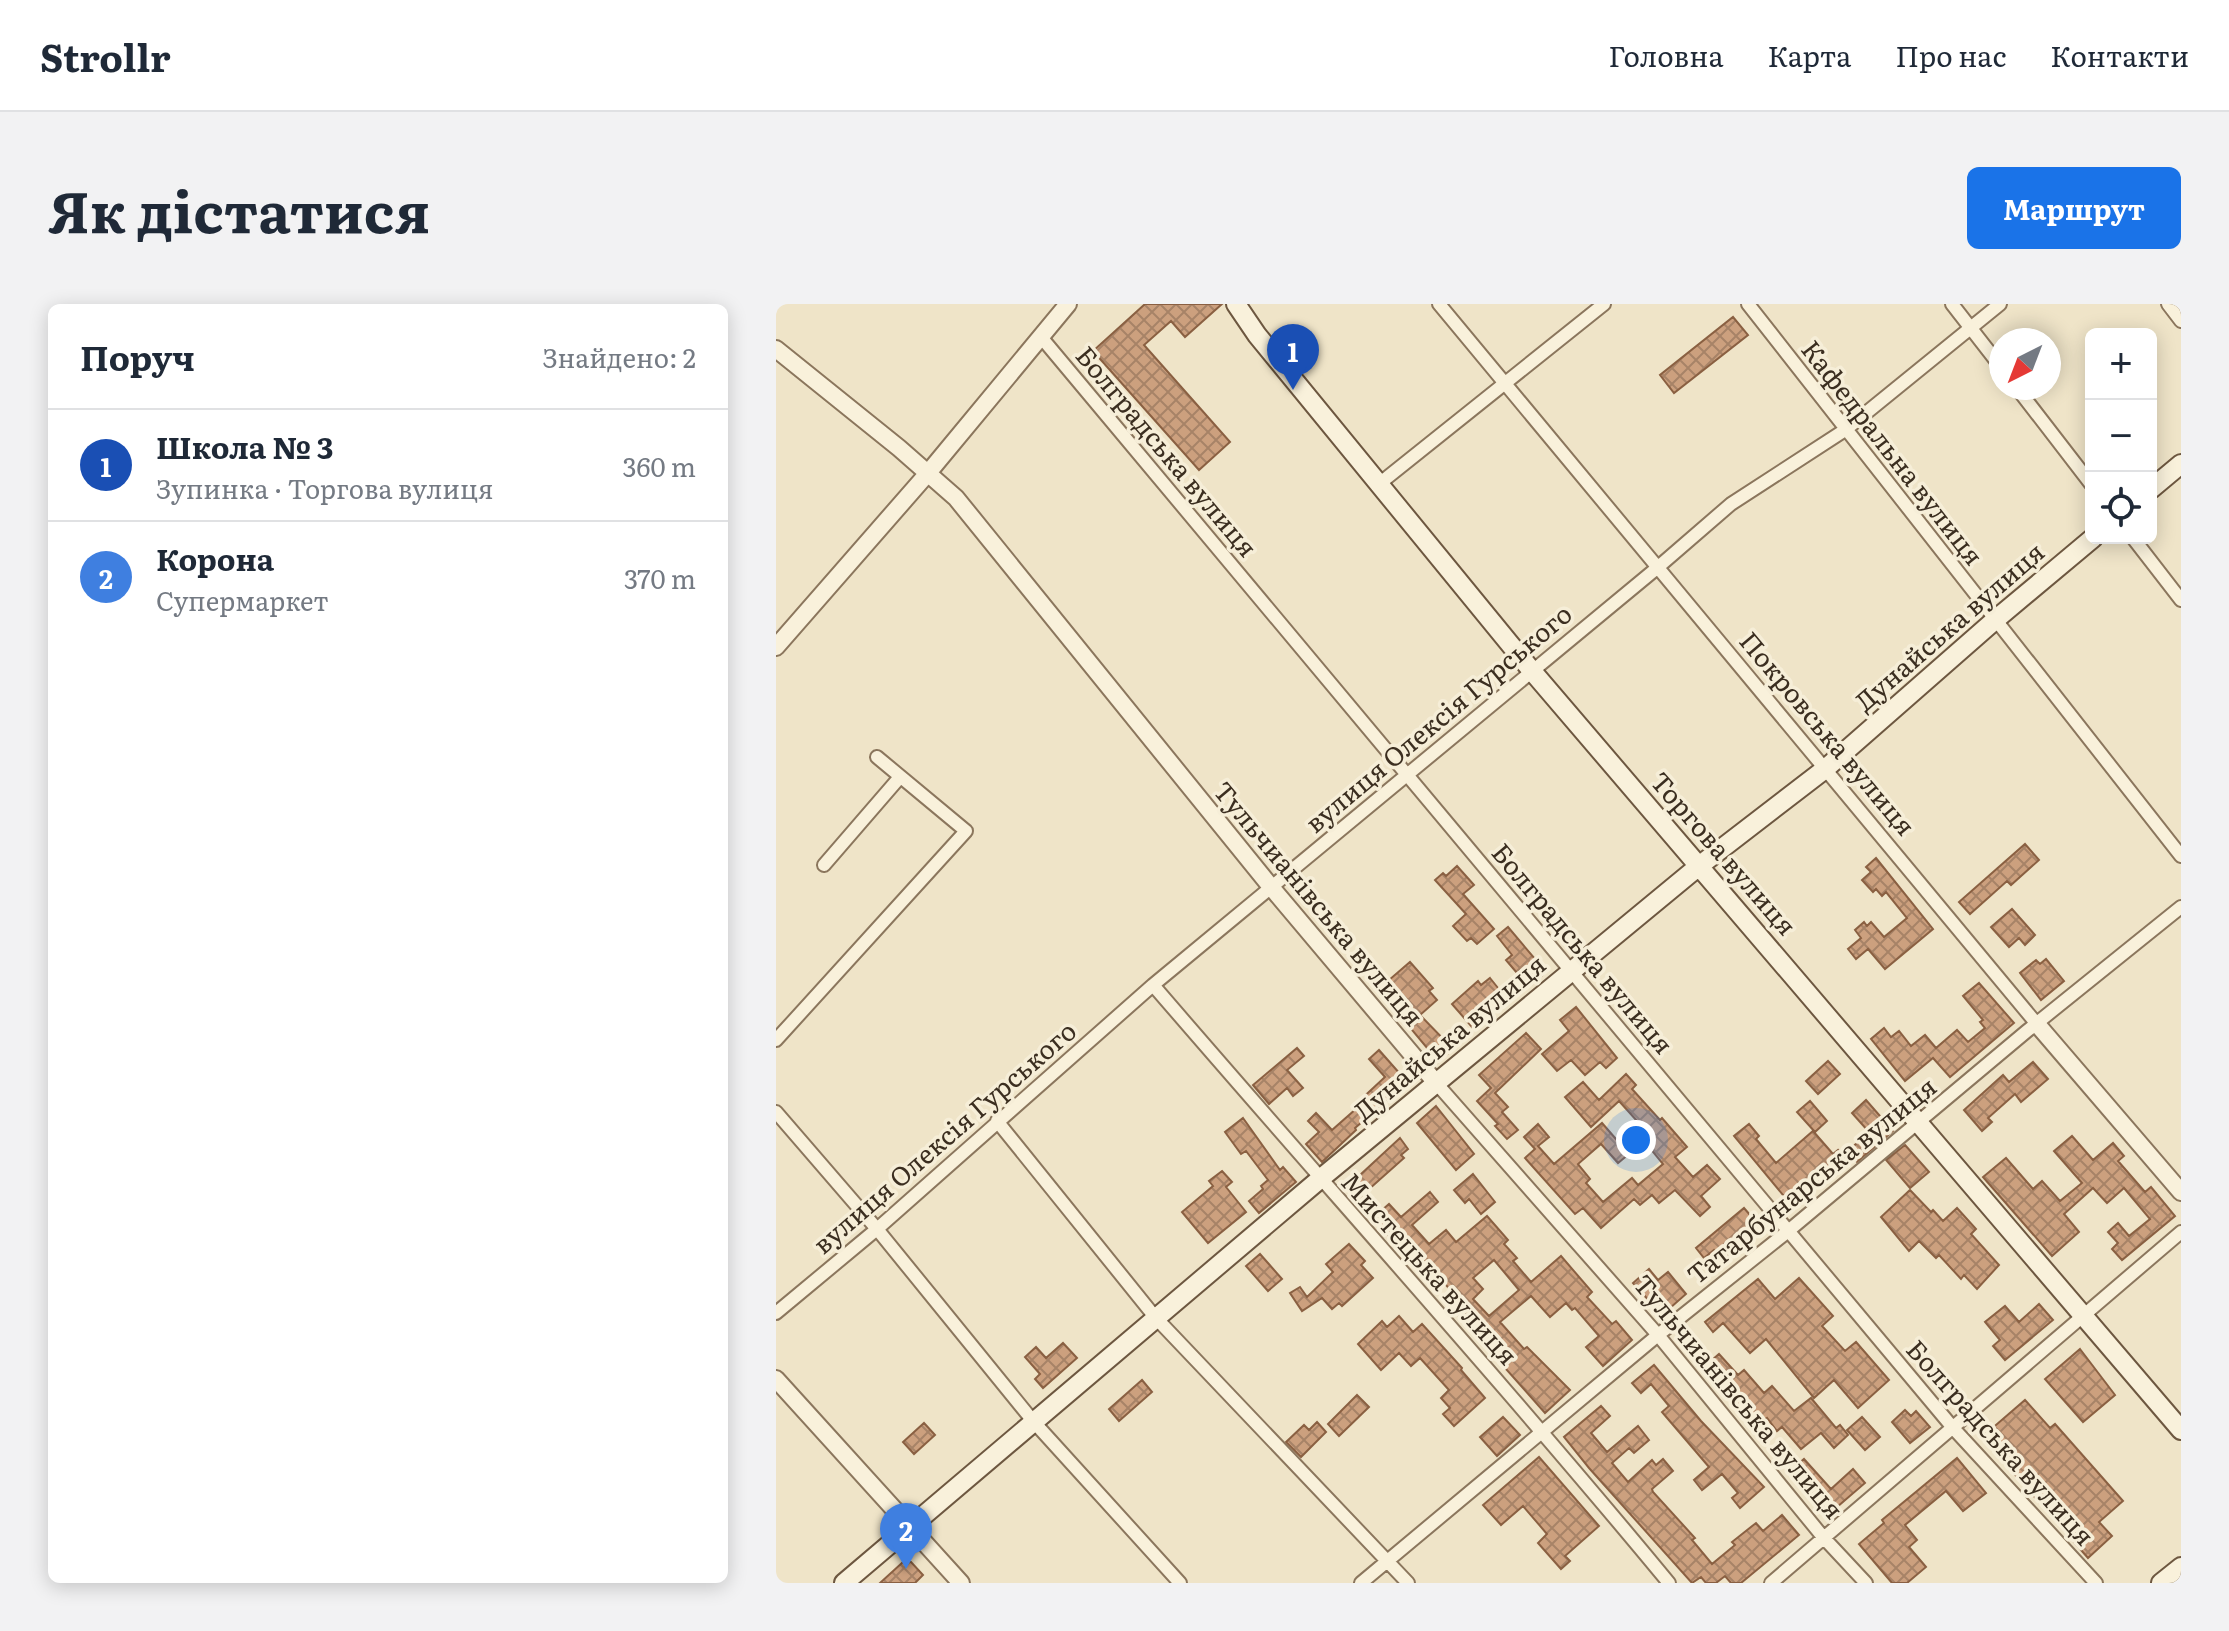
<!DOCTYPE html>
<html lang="uk">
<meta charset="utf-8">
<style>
body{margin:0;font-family:Literata,serif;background:#f2f2f3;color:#1f2937}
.controls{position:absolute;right:24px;top:24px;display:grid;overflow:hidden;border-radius:12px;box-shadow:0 4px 20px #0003}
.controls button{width:72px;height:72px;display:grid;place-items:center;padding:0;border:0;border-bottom:2px solid #e0e1e3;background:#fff;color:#1f2937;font:40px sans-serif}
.compass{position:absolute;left:1213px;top:24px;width:72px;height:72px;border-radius:50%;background:#fff;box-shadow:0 4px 20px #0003;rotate:222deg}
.you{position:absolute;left:860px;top:836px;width:28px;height:28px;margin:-20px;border:6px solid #fff;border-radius:50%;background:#1a73e8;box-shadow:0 0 0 12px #1a73e833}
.badge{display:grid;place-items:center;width:52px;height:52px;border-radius:50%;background:#1a73e8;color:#fff;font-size:26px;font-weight:700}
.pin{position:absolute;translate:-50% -66px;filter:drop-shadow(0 2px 4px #0008)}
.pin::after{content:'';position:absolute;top:42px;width:28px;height:24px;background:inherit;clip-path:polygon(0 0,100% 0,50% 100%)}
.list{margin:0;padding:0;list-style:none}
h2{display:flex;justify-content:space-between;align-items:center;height:104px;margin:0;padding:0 32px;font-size:34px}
h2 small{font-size:26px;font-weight:400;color:#747a83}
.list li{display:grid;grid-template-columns:52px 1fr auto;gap:24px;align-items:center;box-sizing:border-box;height:112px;padding:0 32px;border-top:2px solid #e0e1e3}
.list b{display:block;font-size:30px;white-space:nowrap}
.list p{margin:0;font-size:26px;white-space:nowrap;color:#747a83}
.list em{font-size:26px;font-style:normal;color:#747a83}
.icon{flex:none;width:44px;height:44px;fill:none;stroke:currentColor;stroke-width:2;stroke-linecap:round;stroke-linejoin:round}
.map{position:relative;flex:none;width:1405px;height:1279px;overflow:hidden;border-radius:12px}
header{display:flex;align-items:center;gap:48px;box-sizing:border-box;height:112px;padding:0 40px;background:#fff;border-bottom:2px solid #e0e1e3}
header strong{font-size:38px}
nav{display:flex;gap:44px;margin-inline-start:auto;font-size:28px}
.intro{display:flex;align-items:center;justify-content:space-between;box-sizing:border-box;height:192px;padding:0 48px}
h1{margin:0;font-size:56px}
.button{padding:20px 36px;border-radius:12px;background:#1a73e8;color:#fff;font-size:28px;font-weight:700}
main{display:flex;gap:48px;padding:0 48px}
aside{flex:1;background:#fff;border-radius:12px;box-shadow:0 4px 20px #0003}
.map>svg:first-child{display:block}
</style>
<header>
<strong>Strollr</strong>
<nav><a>Головна</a><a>Карта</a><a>Про нас</a><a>Контакти</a></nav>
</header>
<div class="intro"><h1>Як дістатися</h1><a class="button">Маршрут</a></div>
<main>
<aside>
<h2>Поруч<small>Знайдено: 2</small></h2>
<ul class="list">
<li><span class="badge" style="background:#1a4fb4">1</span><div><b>Школа № 3</b><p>Зупинка · Торгова вулиця</p></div><em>360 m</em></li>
<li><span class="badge" style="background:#3f7fe0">2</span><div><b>Корона</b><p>Супермаркет</p></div><em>370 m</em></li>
</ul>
</aside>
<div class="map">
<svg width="1405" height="1279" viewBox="0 0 1405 1279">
<defs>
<pattern id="building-cross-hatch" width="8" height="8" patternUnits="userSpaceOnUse" patternTransform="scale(2)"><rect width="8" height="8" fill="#cca07e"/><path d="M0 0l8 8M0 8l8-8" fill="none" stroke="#a78367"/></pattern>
</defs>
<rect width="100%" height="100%" fill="#efe4c8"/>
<path fill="url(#building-cross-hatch)" stroke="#8a6042" stroke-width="2" fill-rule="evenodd" d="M369,0H446L409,33L395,17L368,41L454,138L423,166L317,47Z
M957,13L972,31L898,89L884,71Z
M1249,540L1263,556L1235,581L1231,577L1194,610L1183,598Z
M1100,554L1157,625L1109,665L1092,645L1080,655L1072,645L1085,634L1079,626L1088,618L1091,622L1095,618L1108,633L1131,614L1110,588L1106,592L1100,585L1097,588L1086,576L1095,568L1090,563Z
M681,562L698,581L687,590L718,625L701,640L695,634L691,637L677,622L690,610L659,576L667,569L670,572Z
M1236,605L1259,631L1249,641L1243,634L1233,643L1215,623Z
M732,623L770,668L756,680L744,666L741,669L730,656L736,651L721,632Z
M1270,655L1288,677L1265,696L1244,669L1260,656L1264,660Z
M634,658L657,684L653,687L661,696L644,711L677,745L661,759L650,747L652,745L631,720L642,711L613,676Z
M714,674L726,689L709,703L713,708L696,723L676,700L702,677L705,681Z
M1203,679L1238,719L1174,773L1157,754L1129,777L1095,735L1108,724L1115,733L1123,727L1135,742L1149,731L1160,744L1181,726L1192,738L1209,724L1204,718L1207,716L1187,692Z
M800,703L841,754L830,764L824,758L809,771L795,756L781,767L766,750L793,727L784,716Z
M750,729L765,745L719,789L732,803L726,808L742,826L731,835L719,822L722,820L701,797L715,784L703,771Z
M521,744L528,752L511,766L527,784L517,792L511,784L493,800L477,781Z
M603,746L632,779L579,824L580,826L546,858L530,840L543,828L532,817L540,809L556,826L581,804L579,801L609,773L593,755Z
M1052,757L1064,770L1042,790L1030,777Z
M1257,758L1272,775L1245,798L1239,790L1212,814L1216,818L1206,827L1188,806L1227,771L1233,778Z
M850,770L860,781L856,785L884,816L886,814L911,843L899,853L917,873L931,861L944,875L925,892L934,903L924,912L899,886L883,899L876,891L864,901L858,895L825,924L807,904L799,910L749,854L759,845L748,833L762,820L773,833L762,842L778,860L826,819L853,850L842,859L825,840L802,860L814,875L810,879L827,898L856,874L862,881L887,860L864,832L870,827L843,797L815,823L789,793L807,778L823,796Z
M1090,796L1117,827L1081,858L1071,848L1093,828L1076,809Z
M1034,797L1051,817L1039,828L1021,808Z
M660,802L698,850L680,866L641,819Z
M467,814L504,866L507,863L520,878L483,909L473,897L487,885L485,882L492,876L470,847L465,850L449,828Z
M973,820L983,832L980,835L1000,859L1037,827L1057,850L1062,846L1072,858L1017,903L958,832Z
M1296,832L1317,856L1337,839L1348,852L1342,857L1369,888L1375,883L1399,912L1346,956L1336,945L1342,939L1332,928L1342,919L1353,932L1374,915L1348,884L1331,899L1317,884L1288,910L1303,928L1276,952L1207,873L1230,854L1257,885L1266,877L1284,897L1306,879L1278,847Z
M624,834L632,845L625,851L628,854L583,894L573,881Z
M1129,841L1153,868L1134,884L1110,856Z
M446,867L456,878L450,883L470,908L432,939L406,908L437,882L433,877Z
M697,870L719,898L705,910L693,895L689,899L678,886Z
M1134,886L1155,908L1157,906L1167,917L1181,904L1200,925L1195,930L1223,961L1201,985L1188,971L1185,975L1163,951L1160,954L1143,937L1133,947L1105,913Z
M654,888L662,898L636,921L653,940L670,926L680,938L711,912L732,936L728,940L741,954L737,957L755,978L785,952L816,988L811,993L836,1020L840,1017L856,1036L827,1062L810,1043L823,1032L799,1004L796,1006L790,999L774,1013L755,992L724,1018L748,1045L751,1043L794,1086L769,1109L683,1012L691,1005L649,957L641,964L597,914L613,900L625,913ZM718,956L743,986L713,1012L697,995L707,985L697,974Z
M968,904L987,926L948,959L938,946L928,954L920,944Z
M573,940L589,957L585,961L597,974L566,1002L563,999L556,1005L546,994L526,1007L514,989L524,983L531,993L557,968L550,960Z
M484,950L506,975L492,987L470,962Z
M873,965L882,976L892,968L910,990L886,1011L857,979Z
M1023,974L1057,1012L1046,1022L1069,1047L1080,1038L1113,1076L1082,1104L1058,1076L1038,1094L990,1035L974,1049L947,1019L937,1028L929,1018L982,975L999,995Z
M1263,1000L1277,1016L1229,1056L1217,1042L1224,1036L1209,1018L1229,1002L1243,1018Z
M623,1012L637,1028L646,1020L686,1064L685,1066L709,1094L678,1122L667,1110L674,1104L665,1094L673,1086L644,1054L635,1062L623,1049L605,1066L582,1040L606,1017L611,1023Z
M287,1039L301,1054L267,1084L259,1075L264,1070L249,1053L260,1043L270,1054Z
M1304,1045L1339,1091L1307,1118L1269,1075Z
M943,1050L962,1071L968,1066L988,1089L996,1082L1018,1107L1035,1094L1060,1124L1064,1121L1072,1131L1058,1144L1045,1129L1025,1145L1006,1123L1001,1127L991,1114L981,1122L929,1062Z
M878,1061L925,1117L988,1183L964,1204L956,1194L962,1189L946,1170L926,1186L918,1176L933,1163L886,1108L893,1102L875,1080L865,1089L856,1079Z
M366,1076L376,1088L343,1117L333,1105Z
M581,1091L593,1103L563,1132L552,1120Z
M1249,1096L1274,1124L1279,1120L1347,1197L1323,1218L1336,1232L1312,1254L1206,1133Z
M825,1102L834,1112L815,1129L831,1148L862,1122L873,1136L858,1149L853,1144L836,1159L852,1178L876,1156L880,1161L887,1155L897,1167L876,1185L877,1188L919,1234L916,1236L936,1260L959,1241L956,1238L980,1219L987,1227L1006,1211L1023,1231L965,1279H955L949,1272L940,1279H930L925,1273L916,1279L813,1164L788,1133Z
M1129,1106L1135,1112L1140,1107L1154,1123L1134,1139L1116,1118Z
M727,1113L744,1131L721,1152L704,1133Z
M1086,1113L1104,1133L1089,1146L1071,1126Z
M541,1118L550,1128L525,1153L510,1138L528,1121L533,1126Z
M148,1119L159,1131L138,1150L127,1138Z
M763,1153L823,1222L789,1252L794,1257L785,1265L762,1239L771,1230L747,1202L725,1221L707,1201Z
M1181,1154L1210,1189L1187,1207L1170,1187L1129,1221L1141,1236L1133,1243L1150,1263L1131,1279H1116L1083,1240L1108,1219L1106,1216Z
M1028,1155L1055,1185L1077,1165L1089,1179L1054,1209L1015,1166Z
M127,1258H135L147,1271L139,1279H104Z"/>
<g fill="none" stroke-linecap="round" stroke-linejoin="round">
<defs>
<path id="minor" d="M663,0L1260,719
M972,0L1405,552
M1176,0L1225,63
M1392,0L1405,17
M265,33L1178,1125L1320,1279
M1241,84L1315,180
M603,180L828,0
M1357,234L1405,296
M48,561L124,473
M377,681C549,881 725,1076 893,1279
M0,736L190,527L101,453
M661,780L882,1031L1047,1233L1090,1279
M0,808L101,925L257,1117L404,1279
M221,817L379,1013L632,1279
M0,1009L101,925L377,681L881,264L955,200L1069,126L1224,0
M585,1279L882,1031L1011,928L1251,727L1405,603
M995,1279L1405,928"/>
<path id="tertiary" d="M0,45L123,144L180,194L495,583L661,780
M0,343L152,169L292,0
M1260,719L1405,888
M0,1075L185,1279"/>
<path id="secondary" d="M460,0L481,31L756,367L1405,1126
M1375,185L1405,160
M68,1279L544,875L923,562L1049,465L1219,316L1317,234
M1385,1279L1405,1263"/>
</defs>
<use href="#minor" stroke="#8b765d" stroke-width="16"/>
<use href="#tertiary" stroke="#8b765d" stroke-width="20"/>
<use href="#secondary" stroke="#6d5740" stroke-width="22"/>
<use href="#minor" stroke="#f9f1db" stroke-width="12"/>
<use href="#tertiary" stroke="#f9f1db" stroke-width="16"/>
<use href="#secondary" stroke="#f9f1db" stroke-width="18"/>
</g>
<g text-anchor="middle" stroke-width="7" stroke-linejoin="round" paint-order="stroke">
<g font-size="26" fill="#3b2e20" stroke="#f6eed8">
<text transform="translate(390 148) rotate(50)" y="9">Болградська вулиця</text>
<text transform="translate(1116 149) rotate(52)" y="9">Кафедральна вулиця</text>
<text transform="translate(1174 323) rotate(-41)" y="9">Дунайська вулиця</text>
<text transform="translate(663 415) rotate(-40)" y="9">вулиця Олексія Гурського</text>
<text transform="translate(1051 430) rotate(50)" y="9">Покровська вулиця</text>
<text transform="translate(947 550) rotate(49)" y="9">Торгова вулиця</text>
<text transform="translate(542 600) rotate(50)" y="9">Тульчианівська вулиця</text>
<text transform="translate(806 645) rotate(50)" y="9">Болградська вулиця</text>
<text transform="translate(674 734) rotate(-40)" y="9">Дунайська вулиця</text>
<text transform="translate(169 834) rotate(-41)" y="9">вулиця Олексія Гурського</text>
<text transform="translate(1036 877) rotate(-39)" y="9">Татарбунарська вулиця</text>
<text transform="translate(653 965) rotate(48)" y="9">Мистецька вулиця</text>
<text transform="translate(962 1093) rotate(50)" y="9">Тульчианівська вулиця</text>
<text transform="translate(1224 1139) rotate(48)" y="9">Болградська вулиця</text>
</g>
</g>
</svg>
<div class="controls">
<button>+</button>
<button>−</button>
<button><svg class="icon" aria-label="locate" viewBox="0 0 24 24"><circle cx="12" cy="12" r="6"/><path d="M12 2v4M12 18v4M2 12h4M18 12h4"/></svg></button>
</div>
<svg class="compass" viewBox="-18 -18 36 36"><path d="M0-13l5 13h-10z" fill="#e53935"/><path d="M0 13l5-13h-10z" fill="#747a83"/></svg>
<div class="you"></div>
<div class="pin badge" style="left:517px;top:86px;background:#1a4fb4">1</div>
<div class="pin badge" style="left:130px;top:1265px;background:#3f7fe0">2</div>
</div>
</main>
